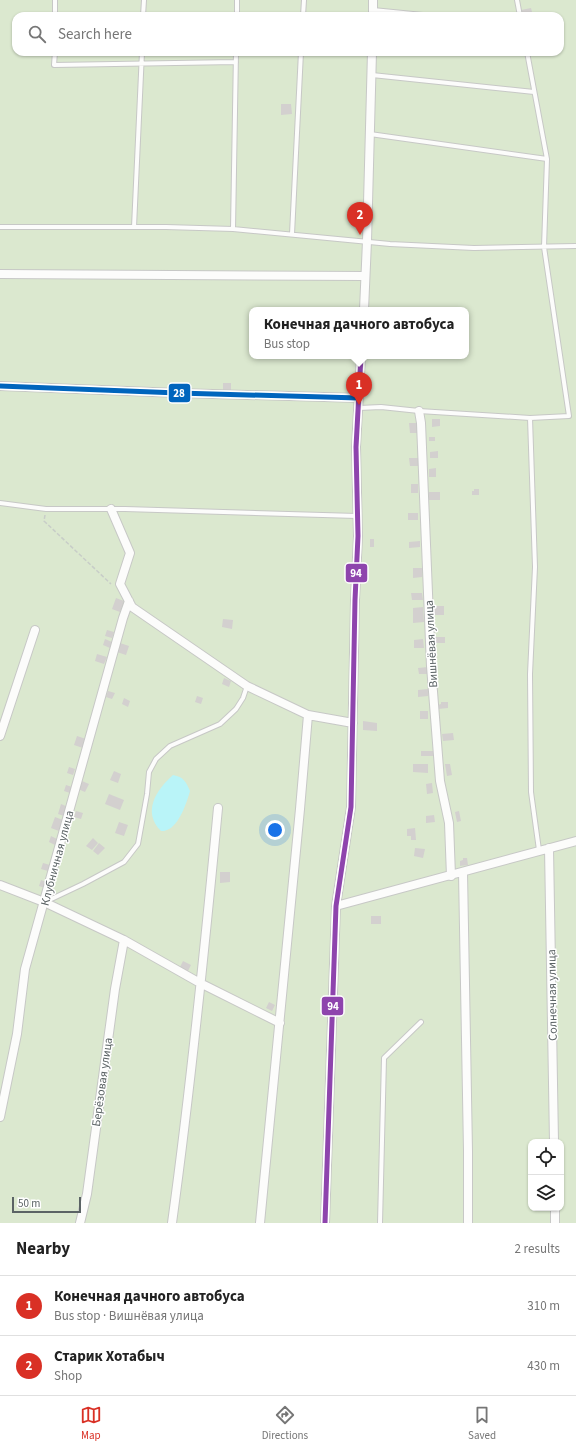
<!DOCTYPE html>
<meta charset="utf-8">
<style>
body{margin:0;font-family:"Source Sans 3",sans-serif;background:#f6f6f6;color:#222}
.controls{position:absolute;right:12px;bottom:12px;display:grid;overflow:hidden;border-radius:8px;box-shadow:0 1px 3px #0004}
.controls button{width:36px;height:36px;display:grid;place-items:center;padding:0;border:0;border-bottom:1px solid #e0e0e0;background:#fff;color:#222;font:20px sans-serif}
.scale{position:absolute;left:12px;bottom:10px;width:69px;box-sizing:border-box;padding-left:4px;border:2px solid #5b6365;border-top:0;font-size:11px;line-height:14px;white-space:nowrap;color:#5b6365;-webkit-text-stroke:3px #fff;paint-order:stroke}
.you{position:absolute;left:275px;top:830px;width:14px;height:14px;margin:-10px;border:3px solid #fff;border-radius:50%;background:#1a73e8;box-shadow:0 0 0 6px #1a73e833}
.badge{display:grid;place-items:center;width:26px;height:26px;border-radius:50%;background:#d93025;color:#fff;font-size:13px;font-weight:700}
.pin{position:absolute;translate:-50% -33px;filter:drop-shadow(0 1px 2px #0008)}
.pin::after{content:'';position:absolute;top:21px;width:14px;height:12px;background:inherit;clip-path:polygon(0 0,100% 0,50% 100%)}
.popup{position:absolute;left:249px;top:307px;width:220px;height:52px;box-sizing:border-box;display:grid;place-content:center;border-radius:8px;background:#fff;filter:drop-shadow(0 1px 3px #0005);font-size:13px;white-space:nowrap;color:#767676}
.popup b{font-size:15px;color:#222}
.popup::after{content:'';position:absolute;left:50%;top:100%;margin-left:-8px;border:8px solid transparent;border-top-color:#fff}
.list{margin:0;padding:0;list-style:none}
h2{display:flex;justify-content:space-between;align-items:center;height:52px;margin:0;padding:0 16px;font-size:17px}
h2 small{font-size:13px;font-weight:400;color:#767676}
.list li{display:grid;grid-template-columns:26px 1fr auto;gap:12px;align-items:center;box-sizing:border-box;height:60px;padding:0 16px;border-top:1px solid #e0e0e0}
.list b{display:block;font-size:15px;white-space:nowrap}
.list p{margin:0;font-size:13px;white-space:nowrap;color:#767676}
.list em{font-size:13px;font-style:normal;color:#767676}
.icon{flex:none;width:22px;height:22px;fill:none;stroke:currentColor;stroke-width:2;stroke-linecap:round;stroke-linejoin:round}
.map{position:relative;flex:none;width:576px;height:1223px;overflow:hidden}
.search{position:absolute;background:#fff;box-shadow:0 1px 3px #0004;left:12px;right:12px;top:12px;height:44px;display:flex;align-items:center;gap:10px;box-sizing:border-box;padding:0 14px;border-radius:12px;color:#767676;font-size:15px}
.sheet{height:172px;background:#fff}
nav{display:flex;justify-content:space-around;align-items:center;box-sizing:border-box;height:56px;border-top:1px solid #e0e0e0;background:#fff;font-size:11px;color:#767676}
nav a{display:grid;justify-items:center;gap:2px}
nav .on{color:#d93025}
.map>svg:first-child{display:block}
</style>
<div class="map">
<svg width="576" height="1223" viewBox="0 0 576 1223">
<rect width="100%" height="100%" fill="#ece9e6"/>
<path fill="#dbe8cf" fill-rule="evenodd" d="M0,0H576V1223H0ZM16,16H560V52H16ZM252,310H466V356H252ZM531,1142H561V1208H531Z"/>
<path fill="#b9f4f8" d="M173,775C184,777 186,782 190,791C187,802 179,826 167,830C165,831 163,831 161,831C142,812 156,790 173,775Z"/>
<path fill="#d3d0cf" d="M531,8L533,16H522L521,10Z
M281,104H291L292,114L281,115Z
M223,383H231V391H223Z
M432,419H440V426L432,427Z
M409,423H417V433H410Z
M429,437H435V441H429Z
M438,451V458H430V452Z
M409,458H418V466H410Z
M436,468V477H429V469Z
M411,484H418V493H411Z
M474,489H479V495H472V491H474Z
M429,492H440V500H429Z
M408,513H418V520H408Z
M370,539H374V547H370Z
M420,541V547L409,548V542Z
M413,568H422V577L413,578Z
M411,593H422L423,600H412Z
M116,598L124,601L120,612L112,609Z
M433,606H444V615H433Z
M423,607L424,622L413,623V608Z
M223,619L233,620L232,629L222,627Z
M107,630L114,632L112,638L105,636Z
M435,637H445V643H435Z
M105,639L112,642L110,648L103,645Z
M423,639L424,648H414V640Z
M120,643L129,646L126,655L117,652Z
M97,654L107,657L104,664L95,661Z
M428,667V674H419L418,668Z
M224,678L231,681L229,687L222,684Z
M428,689V696L418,697V690Z
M108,691L115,693L112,699L106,697Z
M197,696L203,698L201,704L195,702Z
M124,698L130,701L128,707L122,704Z
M441,702H448V708L438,709V705L441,704Z
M420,711H428V719H420Z
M363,721L377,723V731L363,730Z
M453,733L454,740L443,741L442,734Z
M77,736L86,739L83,748L74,745Z
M421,751H433V756H421Z
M413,764H428V773L413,772Z
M445,764H450L452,775L447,776Z
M69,767L75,769L73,775L67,773Z
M114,771L121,774L118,783L110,780Z
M82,781L89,784L85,792L78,789Z
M432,783L433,793L427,794L426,784Z
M66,785L72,787L70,793L64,791Z
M109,794L124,800L120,810L105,804Z
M61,804L68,807L64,816L58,814Z
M76,811L83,813L81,819L74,817Z
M459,811L461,821L457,822L455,812Z
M434,815L435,822L426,823V816Z
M55,817L63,820L59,831L51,828Z
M119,822L128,825L124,836L115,833Z
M415,828L416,840H411V836H407V829Z
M51,836L57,839L55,845L49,842Z
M93,838L98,843L92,850L86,846Z
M99,843L105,848L98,855L93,851Z
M415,848L425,849L423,858L414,856Z
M463,858H467L468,865L460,866V861L463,860Z
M43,863L50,865L48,871L41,869Z
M220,872H230V882L220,883Z
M41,880L47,882L45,888L39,886Z
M371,916H381V924H371Z
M183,961L191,965L187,973L179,969Z
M269,1002L275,1005L272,1011L266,1008Z"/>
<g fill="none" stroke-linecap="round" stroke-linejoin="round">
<defs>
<path id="service" d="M517,0L520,16
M373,10L433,16
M55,16V0
M143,16L144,0
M237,16V0
M303,16L304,0
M55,52L54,65L236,62
M372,75L534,92
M370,134L547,159
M0,227H166L233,229L390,244L474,248L576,246
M134,227L142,52
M233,229L236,52
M292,234L301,52
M359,408L381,407L419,411L530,418L569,416L544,247L547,159L527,52
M530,418L535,567L530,674L531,792L539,850
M0,503L46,509H125L357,516
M45,902L83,884L124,862L138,844L147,794L149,772L156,759L170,746L220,724L236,709L243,698L247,686
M380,1223L384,1058L421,1022"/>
<path id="minor" d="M373,16V0
M0,274L365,276
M364,310L367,241L372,52
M0,386L178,393L359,398
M419,411L421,423L431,666L440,781L449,823L451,876
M111,509L130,553L120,584L132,607L247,686L308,715L353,723
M0,736L35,630
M549,848L554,1142
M463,872L468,1151V1223
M0,885L44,902L124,940L200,983L280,1023
M336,906L576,841
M0,1117L17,1034L25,969L123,618L129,601
M555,1208V1223
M80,1223L87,1194L115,989L124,940
M172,1223C191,1085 205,946 218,808
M260,1223L300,809L308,715
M325,1223L336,906L351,807L355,600L358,536L356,447L361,356"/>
</defs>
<use href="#service" stroke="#c7c8c6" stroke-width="6"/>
<use href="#minor" stroke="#c7c8c6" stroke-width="10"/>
<path stroke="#c8cdc8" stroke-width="1.5" stroke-dasharray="4 2" stroke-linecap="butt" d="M45,515L44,521L111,584"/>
<use href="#service" stroke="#fcfcfb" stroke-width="4"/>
<use href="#minor" stroke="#fcfcfb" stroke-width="8"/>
<defs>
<path id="bus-1" d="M0,386L178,393L359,398"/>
<path id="bus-2" d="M325,1223L336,906L351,807L355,600L358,536L356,447L361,356"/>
</defs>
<use href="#bus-1" stroke="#fff" stroke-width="8"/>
<use href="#bus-2" stroke="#fff" stroke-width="8"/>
<use href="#bus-1" stroke="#0065bd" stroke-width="5"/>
<use href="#bus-2" stroke="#8e44ad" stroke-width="5"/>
</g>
<g text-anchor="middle" stroke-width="3" stroke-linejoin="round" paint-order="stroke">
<g font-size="12" fill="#5b6365" stroke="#fff">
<text transform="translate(431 644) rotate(-93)" y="4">Вишнёвая улица</text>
<text transform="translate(57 858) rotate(-75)" y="4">Клубничная улица</text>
<text transform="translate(552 995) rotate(-91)" y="4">Солнечная улица</text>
<text transform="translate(102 1082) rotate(-82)" y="4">Берёзовая улица</text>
</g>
</g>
<g stroke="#fff" stroke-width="1.5">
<rect x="168" y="383" width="23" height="20" rx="4" fill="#0065bd"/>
<rect x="345" y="563" width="23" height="20" rx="4" fill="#8e44ad"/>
<rect x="321" y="996" width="23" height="20" rx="4" fill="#8e44ad"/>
</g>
<g font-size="11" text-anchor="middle" font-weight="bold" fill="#fff">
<text x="179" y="397">28</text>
<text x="356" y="577">94</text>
<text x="333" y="1010">94</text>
</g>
</svg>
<div class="controls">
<button><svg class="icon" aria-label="locate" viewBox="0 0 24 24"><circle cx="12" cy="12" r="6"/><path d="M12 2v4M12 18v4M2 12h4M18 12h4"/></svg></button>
<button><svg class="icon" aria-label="layers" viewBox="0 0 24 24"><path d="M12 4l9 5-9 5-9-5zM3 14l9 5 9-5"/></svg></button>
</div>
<div class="scale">50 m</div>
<div class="you"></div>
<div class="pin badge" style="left:359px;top:405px">1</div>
<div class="popup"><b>Конечная дачного автобуса</b>Bus stop</div>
<div class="pin badge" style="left:360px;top:235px">2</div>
<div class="search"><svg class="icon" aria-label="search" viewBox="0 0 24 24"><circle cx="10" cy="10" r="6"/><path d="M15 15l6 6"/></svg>Search here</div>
</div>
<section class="sheet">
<h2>Nearby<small>2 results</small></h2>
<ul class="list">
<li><span class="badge">1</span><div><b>Конечная дачного автобуса</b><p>Bus stop · Вишнёвая улица</p></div><em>310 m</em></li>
<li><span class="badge">2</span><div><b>Старик Хотабыч</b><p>Shop</p></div><em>430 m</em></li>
</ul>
</section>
<nav>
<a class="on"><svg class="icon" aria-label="map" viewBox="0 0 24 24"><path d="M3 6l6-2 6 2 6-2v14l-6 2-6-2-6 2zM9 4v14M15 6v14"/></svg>Map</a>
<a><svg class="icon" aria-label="directions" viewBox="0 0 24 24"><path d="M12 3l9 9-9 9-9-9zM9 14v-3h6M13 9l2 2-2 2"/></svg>Directions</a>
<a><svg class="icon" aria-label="saved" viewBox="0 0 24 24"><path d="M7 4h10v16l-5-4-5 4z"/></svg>Saved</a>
</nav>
